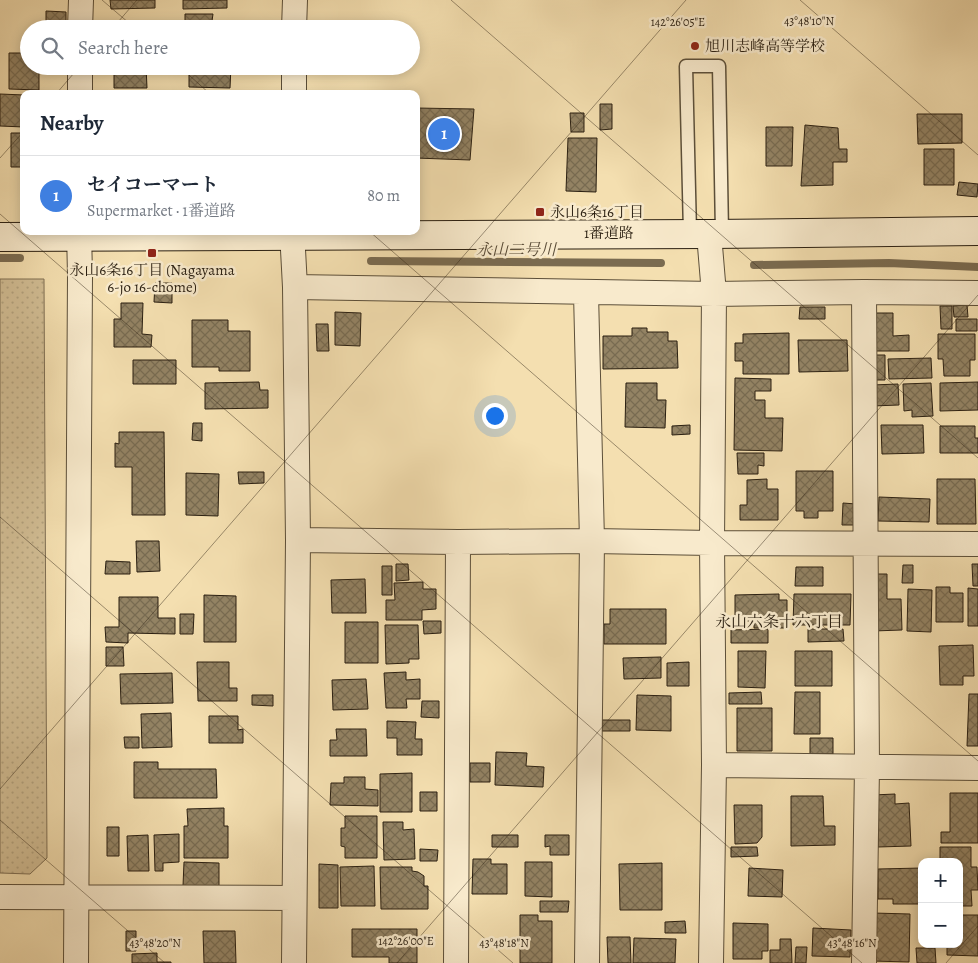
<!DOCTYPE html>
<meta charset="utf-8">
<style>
body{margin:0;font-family:Alegreya,"Noto Serif JP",serif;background:#f6f6f7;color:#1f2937}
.controls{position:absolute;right:15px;bottom:15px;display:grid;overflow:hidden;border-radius:10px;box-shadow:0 2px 12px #0003}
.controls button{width:45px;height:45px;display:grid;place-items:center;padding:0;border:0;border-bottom:1px solid #e0e1e3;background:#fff;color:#1f2937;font:25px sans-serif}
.you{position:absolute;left:494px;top:415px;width:18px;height:18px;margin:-12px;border:4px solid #fff;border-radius:50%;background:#1a73e8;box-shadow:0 0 0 8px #1a73e833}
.badge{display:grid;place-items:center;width:32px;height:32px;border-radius:50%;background:#ea580c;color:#fff;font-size:16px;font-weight:700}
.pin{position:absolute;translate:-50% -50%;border:2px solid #fff;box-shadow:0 1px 5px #0006}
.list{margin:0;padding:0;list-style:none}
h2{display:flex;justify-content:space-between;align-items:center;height:65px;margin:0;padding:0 20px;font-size:21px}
h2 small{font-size:16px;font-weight:400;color:#747a83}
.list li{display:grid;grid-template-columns:32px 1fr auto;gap:15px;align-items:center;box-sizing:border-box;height:80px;padding:0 20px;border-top:1px solid #e0e1e3}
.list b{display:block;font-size:19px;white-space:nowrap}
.list p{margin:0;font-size:16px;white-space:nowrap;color:#747a83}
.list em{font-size:16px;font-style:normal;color:#747a83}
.icon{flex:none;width:28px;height:28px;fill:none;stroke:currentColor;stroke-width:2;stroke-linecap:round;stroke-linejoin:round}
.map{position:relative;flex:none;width:978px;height:963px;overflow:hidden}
.search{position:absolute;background:#fff;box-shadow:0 2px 12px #0003;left:20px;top:20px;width:400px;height:55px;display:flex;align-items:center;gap:12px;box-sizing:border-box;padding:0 18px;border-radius:28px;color:#747a83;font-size:19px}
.panel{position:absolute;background:#fff;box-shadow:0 2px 12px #0003;left:20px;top:90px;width:400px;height:145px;border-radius:10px}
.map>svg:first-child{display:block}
</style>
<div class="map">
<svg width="978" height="963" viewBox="0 0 978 963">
<defs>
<pattern id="park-dots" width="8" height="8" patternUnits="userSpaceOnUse" patternTransform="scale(1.25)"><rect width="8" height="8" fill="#d2be95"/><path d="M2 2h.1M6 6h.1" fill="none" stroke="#b4a37f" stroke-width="1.8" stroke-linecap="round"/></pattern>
<pattern id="building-cross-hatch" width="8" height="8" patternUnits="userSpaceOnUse" patternTransform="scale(1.25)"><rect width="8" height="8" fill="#938364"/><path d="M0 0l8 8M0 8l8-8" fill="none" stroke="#786b51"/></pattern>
</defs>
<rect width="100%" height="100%" fill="#f4dfb0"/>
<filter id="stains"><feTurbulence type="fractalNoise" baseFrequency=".004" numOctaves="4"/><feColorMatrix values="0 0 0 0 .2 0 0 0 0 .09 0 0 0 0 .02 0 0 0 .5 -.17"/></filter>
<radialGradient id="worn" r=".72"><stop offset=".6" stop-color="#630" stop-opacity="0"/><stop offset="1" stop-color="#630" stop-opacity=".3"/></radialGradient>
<path fill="url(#park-dots)" stroke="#7e6e53" d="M0,279H44L47,858L30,874L0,873Z"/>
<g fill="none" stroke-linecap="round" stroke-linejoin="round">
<path stroke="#7a6b50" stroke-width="8" d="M0,258H20
M371,261L661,263
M754,265L889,263L978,267"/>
</g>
<path fill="url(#building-cross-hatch)" stroke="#2a1f11" d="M110,0H155V8L111,9Z
M183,0H227V8L183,9Z
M46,11L66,12V21H46Z
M185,14H213L212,21L223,22V29H185Z
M9,53H29V66H39V90L9,89Z
M114,66H146L147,88H114Z
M189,66H231L230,88L189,87Z
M0,94L24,95V127L0,126Z
M600,104H612V129L600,130Z
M416,108L474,109L470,160L416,158Z
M570,113H584V132H571Z
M917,114H962V143L918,144Z
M805,125L838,128L839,149H847V162H833V185L801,186Z
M766,127H793L792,166H766Z
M11,133H24V167H11Z
M568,138H597L596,192L566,191Z
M924,149H954V185H924Z
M959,182L978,184L977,197L957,195Z
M155,283H172V303L154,302Z
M121,303H143L142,334L152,335L151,347H114V319H121Z
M967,305L968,317H954L953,306Z
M940,306H952V329H941Z
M800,307H825V319H799Z
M335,312L361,313L360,346L335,345Z
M875,313H893V336L909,335V351H875Z
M956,319H977V331H956Z
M192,320H228V331H250V371H219V367H192Z
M316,324H328L329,351H317Z
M632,328H647V332H668V341H677L678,368L603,369V336H632Z
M789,333V374H743V361H735V343H743V334Z
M938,334H975V360H970V376H944L943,359H938Z
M798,340H847L848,371L799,372Z
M871,355H885V380H871Z
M931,358L932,378L889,379L888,359Z
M133,360H176V384H133Z
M735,378L771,379V391H755V400H765V418H783L782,451L734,450Z
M259,382L260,390H268V408L205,409V383Z
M978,382V410L940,411V383Z
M626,383H657V400H666L665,428L625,427Z
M931,383L933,416L912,417V410L904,411L903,384Z
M898,384L899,405L872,406V385Z
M193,423H202V441L192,440Z
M690,425V434L672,435V426Z
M881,425H923L924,453L882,454Z
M940,426H975V438H978V453H940Z
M119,432H164L165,515H132V467H115V443L119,444Z
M737,453H764V466L758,465V474H738Z
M796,471H833V511H818V518H804V511H796Z
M238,472H264V483L239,484Z
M186,473L219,474L218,516L186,515Z
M767,479V489H778V520H740V505H747V480Z
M937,479H975L976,524H937Z
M879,497L930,499L929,522L878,521Z
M843,503L856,504L855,525H842Z
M136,541H159L160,571L137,572Z
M106,561L130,562V574H105Z
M396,564H408L409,580L396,581Z
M972,564H978V586H973Z
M903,565H913V583H902Z
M382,566H392V595H382Z
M796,567H823V586H795Z
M872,574H887V599H901L902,630L873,631Z
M365,579L366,613H332L331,580Z
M423,582V589H436V609L422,610V620H386V600H395L394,583Z
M936,587H950V593H963V622H936Z
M968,588L978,589V626H968Z
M908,589L932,590L931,632L907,631Z
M779,594V600H787V628H754V621H735V595Z
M794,594H851L850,625H793Z
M204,595L236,596V642H204Z
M119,597H158V618H175V634L128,633V643L106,642L105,627H119Z
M610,609H666V644H604V624H610Z
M180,614H194L193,634H180Z
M423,621H441V633L424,634Z
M345,622H378V663H345Z
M385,625H418L419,659H409V663L386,664Z
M768,629V643H731V630Z
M808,629H843L844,641L808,642Z
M973,645L974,676H963V685H940L939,646Z
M106,647H123L124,666H106Z
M738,651H766L765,688L738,687Z
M795,651H832V686H795Z
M661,657V678L624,679L623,658Z
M197,662H229V688H237V701H198Z
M689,662V686H667V663Z
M406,672V680L420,679V699H406L407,708H386L384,673Z
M172,673L173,703L121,704L120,674Z
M366,679L368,709L333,710L332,680Z
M761,692L762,704H729V693Z
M795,692H820V734H794Z
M969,694H978V746H967Z
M252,695H273V706L252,705Z
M637,695L671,696V731L636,730Z
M422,701H439V718L421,717Z
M737,708H772V751H737Z
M171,713L172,747L142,748L141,714Z
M209,716H238V730L243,729V743H209Z
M602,720H630V731H602Z
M387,721L416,722L415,739H422V755H397V738H387Z
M336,729H366L367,756H330V740H337Z
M124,737H139V748H125Z
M810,738H833V754H810Z
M496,752L527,753L526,766L544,767L543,787L495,785Z
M134,762H158V769H216L217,798H134Z
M470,763H490V782H470Z
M412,773V812H380V774Z
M344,777H365V789L378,790V806L330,805L331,783H344Z
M420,792H437V811H420Z
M950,793H978V843H941V832H950Z
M895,794V804L909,803L911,846L878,847V820L873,795Z
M791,796H823L824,826H835V845L791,846Z
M734,805H762V837L757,843L735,844Z
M224,808V826H228V858H184V826H188L187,809Z
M345,816H377V858H345V847L341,846V828H345Z
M383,822H403V830L414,829L415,859L384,860Z
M107,827H119V856H107Z
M179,834V862L163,863V871H155L154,835Z
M148,835L149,871H128L127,836Z
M492,835H518V847H492Z
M545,835H569V855H550V846L545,847Z
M731,847H757L758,856L731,857Z
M940,847H971V867H977L978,890H971L972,906H959V862H940Z
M420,849L438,850L437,861H420Z
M473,859H491V864H507V894H472Z
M184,862L219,863V886H183Z
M525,862H552V897L525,896Z
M662,863V910H620L619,864Z
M319,864L338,865V908H319Z
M374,866L375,906H341L340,867Z
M380,867H412V871L418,872L424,876V886H428V909H381Z
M749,868L783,870L782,897L748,896Z
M922,868V904H893V899H878V869Z
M540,901H569L568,912H540Z
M873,913L910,914L909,962L872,961Z
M520,915H538V921H552V963H520Z
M959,915H978V956L947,955V944H959Z
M685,921L686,933H665V922Z
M733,923L768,924V951H762V959H733Z
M813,928L851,930L850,957L812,956Z
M352,929H417V963H389V957H352Z
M126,931H136V951H126Z
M203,931H235L236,963H204Z
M607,937H630L631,963H608Z
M634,938L676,939L675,963H633Z
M780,939H791L792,963H770V950H780Z
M796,947H807L806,963H795Z
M916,948H935L936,963H917Z
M157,953V962H171V963H132V954Z"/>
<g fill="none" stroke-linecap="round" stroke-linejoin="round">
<defs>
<path id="lane" d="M690,233L686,66H719L722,233"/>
<path id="street" d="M80,29L81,0
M294,29L295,0
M80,94V66
M294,94V66
M292,231L295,287L298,540L294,963
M709,234L714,294L712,543L714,765L711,963
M295,287L714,294L864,292L978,293
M586,293L592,541L587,963
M298,540L458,542L592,541L712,543L978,544
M714,765L978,768
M0,897L294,898
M76,963L80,275L79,231
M456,963L458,542
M864,963L867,767L864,292"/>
<path id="secondary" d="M0,237L709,234L978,231"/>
</defs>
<use href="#lane" stroke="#5c4f39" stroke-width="15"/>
<use href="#street" stroke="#5c4f39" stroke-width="26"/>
<use href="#secondary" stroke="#2a1f11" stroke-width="30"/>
<use href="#lane" stroke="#f8eacc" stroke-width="12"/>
<use href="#street" stroke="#f8eacc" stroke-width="24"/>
<use href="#secondary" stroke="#f8eacc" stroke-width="28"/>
</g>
<path fill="none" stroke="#2a1f11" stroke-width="1" stroke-opacity="0.45" d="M102,0L136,29M451,0L978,458M800,0L978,155M112,29L137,0M179,66L210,94M56,94L80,66M0,158L24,131M0,214L862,963M369,231L978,761M0,517L513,963M0,789L686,0M0,820L165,963M397,963L978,295M946,963L978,926"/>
<g fill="#8f2418" stroke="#f8eacc" stroke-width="2">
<circle cx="695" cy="46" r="5"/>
<rect x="535" y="207" width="10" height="10" rx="2.5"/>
<rect x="147" y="248" width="10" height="10" rx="2.5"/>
</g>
<g text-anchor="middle" stroke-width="5" stroke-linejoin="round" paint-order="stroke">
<g font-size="15" fill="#2a1f11" stroke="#f8eacc" text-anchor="start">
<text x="705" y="51">旭川志峰高等学校</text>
<text x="550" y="217">永山6条16丁目</text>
<text x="152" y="275" text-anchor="middle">永山6条16丁目 (Nagayama<tspan x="152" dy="17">6-jo 16-chome)</tspan></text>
</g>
<g font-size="15" fill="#2a1f11" stroke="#f8eacc">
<text x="609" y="238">1番道路</text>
</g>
<g font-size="16" font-style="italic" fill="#594b36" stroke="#f8eacc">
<text x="516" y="255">永山二号川</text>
</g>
<g font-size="16" fill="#2a1f11" stroke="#f8eacc">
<text x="779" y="627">永山六条十六丁目</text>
</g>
</g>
<g font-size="12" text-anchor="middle" fill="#2a1f11" stroke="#f8eacc" stroke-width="5" stroke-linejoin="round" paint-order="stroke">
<text x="809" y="25">43°48'10"N</text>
<text x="678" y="26">142°26'05"E</text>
<text x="406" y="945">142°26'00"E</text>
<text x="155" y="947">43°48'20"N</text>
<text x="504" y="947">43°48'18"N</text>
<text x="852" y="947">43°48'16"N</text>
</g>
<rect width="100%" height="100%" filter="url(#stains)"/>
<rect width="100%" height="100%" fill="url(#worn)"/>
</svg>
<div class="controls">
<button>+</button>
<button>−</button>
</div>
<div class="you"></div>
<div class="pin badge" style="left:444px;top:134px;background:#3f7fe0">1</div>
<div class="search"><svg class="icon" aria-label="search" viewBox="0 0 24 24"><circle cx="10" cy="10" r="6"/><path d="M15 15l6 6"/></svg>Search here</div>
<section class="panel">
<h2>Nearby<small></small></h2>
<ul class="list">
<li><span class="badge" style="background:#3f7fe0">1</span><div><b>セイコーマート</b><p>Supermarket · 1番道路</p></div><em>80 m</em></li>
</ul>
</section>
</div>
